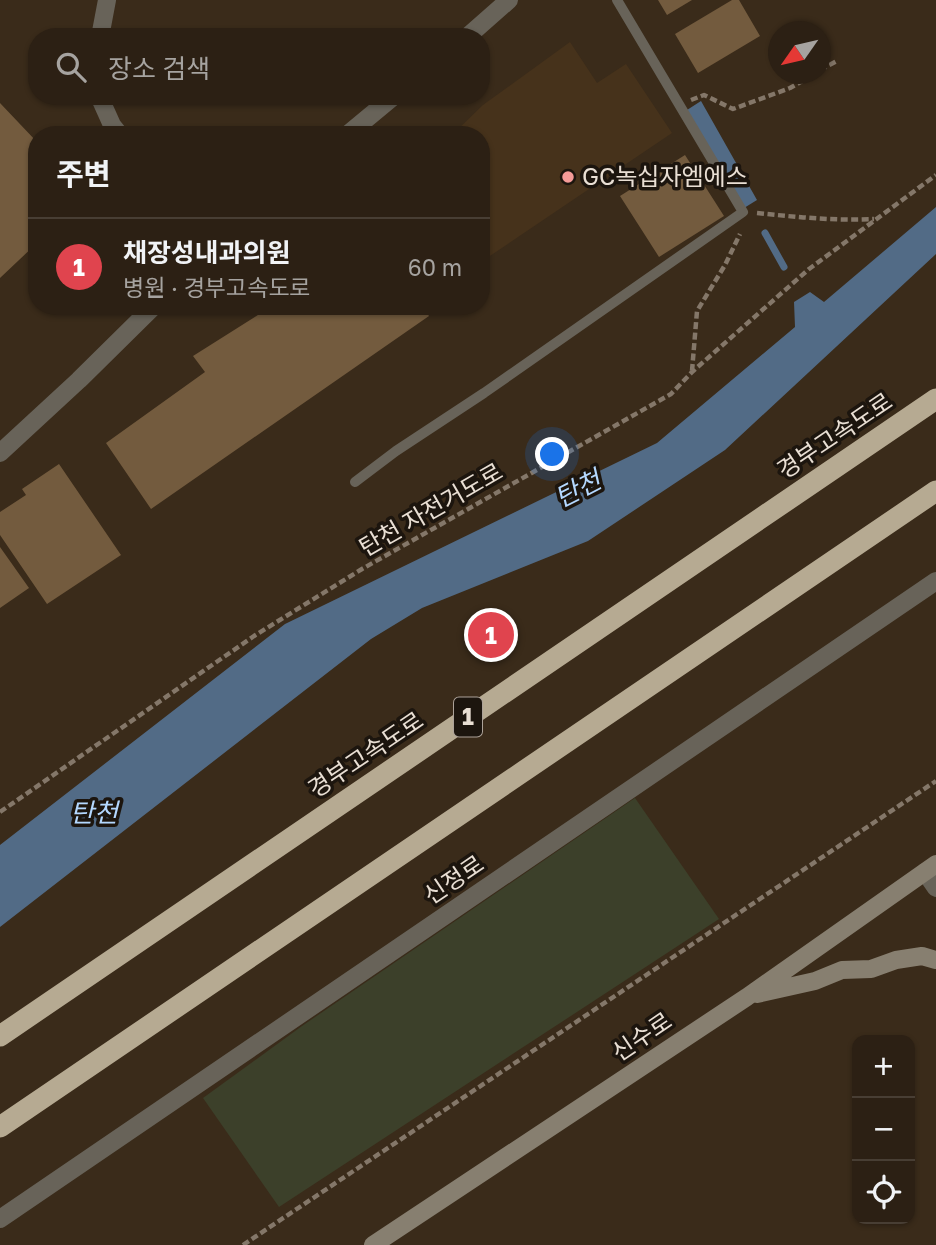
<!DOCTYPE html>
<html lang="ko">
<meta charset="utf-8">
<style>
body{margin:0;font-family:"Golos Text","Noto Sans KR",sans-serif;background:#382d22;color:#f1f3f6}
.controls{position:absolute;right:21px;bottom:21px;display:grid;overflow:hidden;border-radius:14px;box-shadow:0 2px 5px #0004}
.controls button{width:63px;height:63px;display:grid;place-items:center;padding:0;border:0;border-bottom:2px solid #483e34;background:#2c2014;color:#f1f3f6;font:35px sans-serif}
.compass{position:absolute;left:768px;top:21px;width:63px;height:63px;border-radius:50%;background:#2c2014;box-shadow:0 2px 5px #0004;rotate:236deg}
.you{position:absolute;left:553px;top:455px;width:24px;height:24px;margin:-18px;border:5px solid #fff;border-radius:50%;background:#1a73e8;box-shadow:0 0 0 10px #1a73e833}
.badge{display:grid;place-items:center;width:46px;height:46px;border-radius:50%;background:#f59b98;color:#fff;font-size:23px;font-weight:700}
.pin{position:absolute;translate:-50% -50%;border:4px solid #fff;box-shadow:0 2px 7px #0006}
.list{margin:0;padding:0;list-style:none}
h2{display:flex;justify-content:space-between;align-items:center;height:91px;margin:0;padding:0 28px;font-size:30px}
h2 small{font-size:23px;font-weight:400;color:#a6a3a0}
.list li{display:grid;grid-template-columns:46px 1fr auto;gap:21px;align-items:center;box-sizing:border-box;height:98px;padding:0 28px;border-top:2px solid #483e34}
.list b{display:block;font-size:26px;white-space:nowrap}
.list p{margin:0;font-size:23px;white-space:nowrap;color:#a6a3a0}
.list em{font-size:23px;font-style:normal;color:#a6a3a0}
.icon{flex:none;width:38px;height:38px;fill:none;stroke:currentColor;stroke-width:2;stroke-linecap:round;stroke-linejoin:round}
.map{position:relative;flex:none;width:936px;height:1245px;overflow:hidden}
.search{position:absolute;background:#2c2014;box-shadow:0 2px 5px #0004;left:28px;top:28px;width:462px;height:77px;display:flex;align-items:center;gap:18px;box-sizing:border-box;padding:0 24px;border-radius:28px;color:#a6a3a0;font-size:26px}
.panel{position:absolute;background:#2c2014;box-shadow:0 2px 5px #0004;left:28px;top:126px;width:462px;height:189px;border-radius:28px}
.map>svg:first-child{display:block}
</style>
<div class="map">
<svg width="936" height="1245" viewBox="0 0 936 1245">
<rect width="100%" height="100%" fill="#3a2b1a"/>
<path fill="#46321b" d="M570,42L597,83L626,64L672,133L481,262V135H452L483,105Z"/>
<path fill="#3c402a" d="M635,798L719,919L279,1207L203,1098L302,1026Z"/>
<path fill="#526b86" d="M701,101L757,200L744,208L687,110Z
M936,207V254L725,450L588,541L422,608L371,639L0,927V845L285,624L657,443L795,327L794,302L810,292L824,302Z"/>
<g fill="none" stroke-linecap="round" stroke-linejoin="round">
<path stroke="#526b86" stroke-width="7" d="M765,233L784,267"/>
</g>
<path fill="#735b3e" d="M658,0H692L667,15Z
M732,0H739L760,36L698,73L675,34Z
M0,103L37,142V243L0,278Z
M685,155L724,216L659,257L620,196Z
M272,306H422L429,316L151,509L106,443L205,372L193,356Z
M59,464L121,555L47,604L0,535V512L26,495L22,489Z
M0,547L29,588L0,608Z"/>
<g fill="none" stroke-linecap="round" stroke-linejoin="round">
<path stroke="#847769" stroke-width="4.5" stroke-dasharray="7 3.5" stroke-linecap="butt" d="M820,70L837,61
M691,100L704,95L733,109L790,88L815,74
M757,213C796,217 834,221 874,219
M692,371L697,311L725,265L740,234
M0,812L254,636L362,569L671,394L692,372L809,269L936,175
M243,1245L936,781"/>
<path stroke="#686359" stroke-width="10" d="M355,482L396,451L484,393L743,212L617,0"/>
<path stroke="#686359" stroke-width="18" d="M100,37L107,0
M99,96L112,125L120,135"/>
<path stroke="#686359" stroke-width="18" d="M467,37L509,0
M347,135L394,96
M0,453L79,380L154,306
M925,872L936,888
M0,1219L936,581"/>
<path stroke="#877f70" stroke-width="18" d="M757,994L815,981L842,970L871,969L896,960L922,956L936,960
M373,1245L747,997L936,864"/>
<path stroke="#b6aa92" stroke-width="21" d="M0,1036L936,399
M0,1127L936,491"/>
</g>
<circle fill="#f59b98" stroke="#1c150e" stroke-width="2.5" cx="568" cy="177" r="7"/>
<g text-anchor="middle" stroke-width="7" stroke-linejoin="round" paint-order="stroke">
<rect fill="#1c150e" stroke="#aca299" stroke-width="2" x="454" y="697.5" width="28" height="39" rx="5"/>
<g font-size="23" font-weight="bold" fill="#e9dfd4">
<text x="468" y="725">1</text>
</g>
<g font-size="24" fill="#e9dfd4" stroke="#1c150e" text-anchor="start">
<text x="582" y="185">GC녹십자엠에스</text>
</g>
<g font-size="24" fill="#e9dfd4" stroke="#1c150e">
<text transform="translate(835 436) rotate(-34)" y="8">경부고속도로</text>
<text transform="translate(431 510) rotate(-30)" y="8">탄천 자전거도로</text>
<text transform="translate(366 755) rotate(-34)" y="8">경부고속도로</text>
<text transform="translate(454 880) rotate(-34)" y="8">신정로</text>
<text transform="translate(642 1037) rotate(-34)" y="8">신수로</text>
</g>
<g font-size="26" font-style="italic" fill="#b4d8ff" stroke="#1c150e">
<text transform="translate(578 489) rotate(-27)" y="9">탄천</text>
<text x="94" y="822">탄천</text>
</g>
</g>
</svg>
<div class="controls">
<button>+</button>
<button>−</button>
<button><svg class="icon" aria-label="locate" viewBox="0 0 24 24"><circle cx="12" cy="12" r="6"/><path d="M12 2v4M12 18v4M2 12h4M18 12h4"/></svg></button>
</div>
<svg class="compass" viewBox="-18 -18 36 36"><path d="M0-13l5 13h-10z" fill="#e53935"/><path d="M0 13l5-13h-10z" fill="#a6a3a0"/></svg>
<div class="you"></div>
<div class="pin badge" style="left:491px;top:635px;background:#e0444e">1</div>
<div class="search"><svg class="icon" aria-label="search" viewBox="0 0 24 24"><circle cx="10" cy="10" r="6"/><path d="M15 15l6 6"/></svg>장소 검색</div>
<section class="panel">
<h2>주변<small></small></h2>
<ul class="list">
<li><span class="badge" style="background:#e0444e">1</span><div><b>채장성내과의원</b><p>병원 · 경부고속도로</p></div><em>60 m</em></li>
</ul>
</section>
</div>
